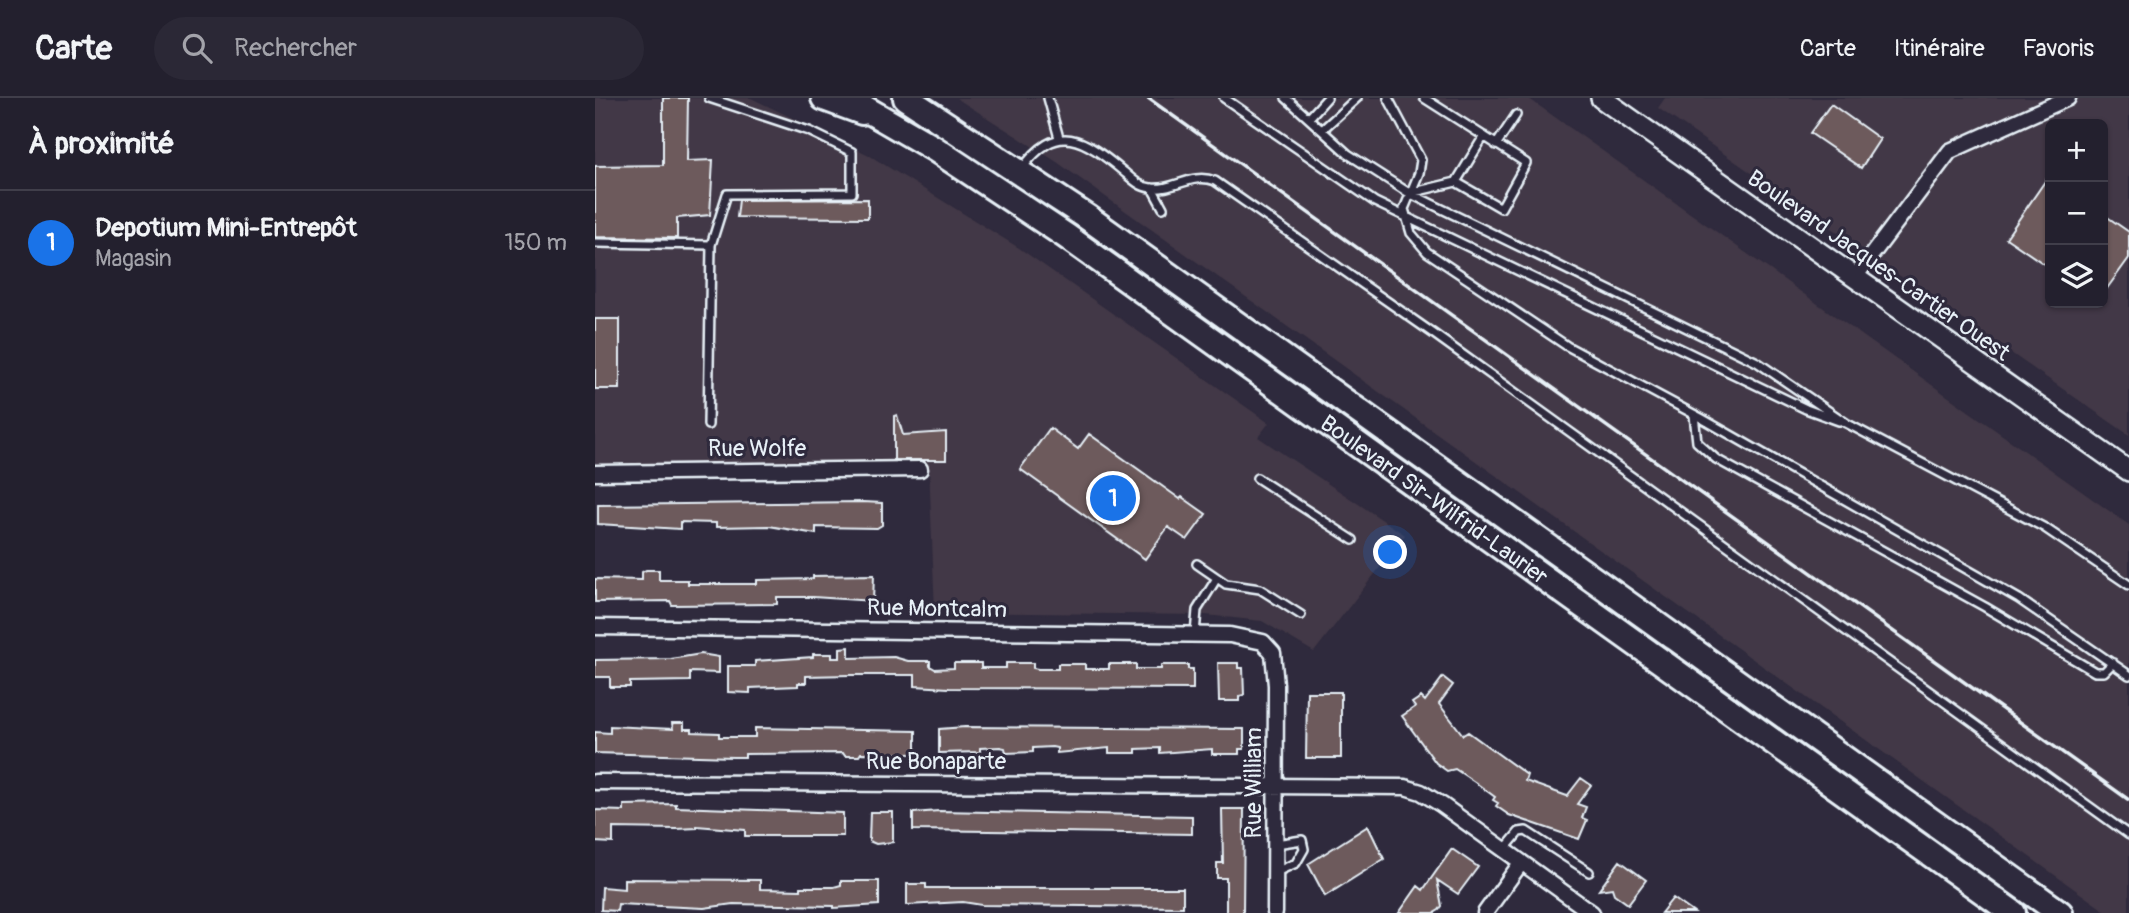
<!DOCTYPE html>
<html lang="fr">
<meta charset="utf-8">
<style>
body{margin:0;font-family:Pangolin,sans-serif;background:#2b2836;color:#f1f3f6}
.controls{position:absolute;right:21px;top:21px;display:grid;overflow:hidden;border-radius:10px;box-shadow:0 2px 5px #0004}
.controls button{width:63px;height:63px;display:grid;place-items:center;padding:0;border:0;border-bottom:2px solid #403e4a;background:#23202e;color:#f1f3f6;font:35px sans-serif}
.you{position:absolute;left:796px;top:455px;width:24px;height:24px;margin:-18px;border:5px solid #fff;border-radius:50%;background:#1a73e8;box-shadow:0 0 0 10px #1a73e833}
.badge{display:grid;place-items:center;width:46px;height:46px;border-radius:50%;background:#1a73e8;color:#fff;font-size:23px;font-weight:700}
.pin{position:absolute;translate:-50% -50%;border:4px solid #fff;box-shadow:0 2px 7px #0006}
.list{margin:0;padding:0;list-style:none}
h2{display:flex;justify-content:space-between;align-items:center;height:91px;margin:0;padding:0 28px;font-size:30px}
h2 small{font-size:23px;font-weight:400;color:#a3a3aa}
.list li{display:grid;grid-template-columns:46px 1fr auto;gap:21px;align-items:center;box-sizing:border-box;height:105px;padding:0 28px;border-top:2px solid #403e4a}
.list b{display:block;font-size:26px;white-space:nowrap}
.list p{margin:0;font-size:23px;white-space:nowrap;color:#a3a3aa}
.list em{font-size:23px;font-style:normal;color:#a3a3aa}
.icon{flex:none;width:38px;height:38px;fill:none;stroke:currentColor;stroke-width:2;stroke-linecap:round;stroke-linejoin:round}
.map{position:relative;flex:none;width:1534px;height:815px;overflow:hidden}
header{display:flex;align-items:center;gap:42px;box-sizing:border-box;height:98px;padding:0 35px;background:#23202e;border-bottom:2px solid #403e4a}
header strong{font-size:33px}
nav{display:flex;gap:38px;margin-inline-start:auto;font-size:24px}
.search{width:490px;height:63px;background:#2b2836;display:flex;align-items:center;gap:18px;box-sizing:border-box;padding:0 24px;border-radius:38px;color:#a3a3aa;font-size:26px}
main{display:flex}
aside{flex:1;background:#23202e}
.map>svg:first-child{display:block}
</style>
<header>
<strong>Carte</strong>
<div class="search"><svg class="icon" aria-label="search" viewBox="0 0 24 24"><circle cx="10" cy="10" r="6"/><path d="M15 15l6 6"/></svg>Rechercher</div>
<nav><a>Carte</a><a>Itinéraire</a><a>Favoris</a></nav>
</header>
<main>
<aside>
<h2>À proximité<small></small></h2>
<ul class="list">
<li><span class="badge">1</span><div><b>Depotium Mini-Entrepôt</b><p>Magasin</p></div><em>150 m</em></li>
</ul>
</aside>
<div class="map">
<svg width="1534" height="815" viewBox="0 0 1534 815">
<rect width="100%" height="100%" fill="#2f2a3d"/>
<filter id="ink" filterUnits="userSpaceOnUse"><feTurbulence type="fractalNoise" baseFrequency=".0143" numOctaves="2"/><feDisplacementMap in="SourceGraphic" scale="14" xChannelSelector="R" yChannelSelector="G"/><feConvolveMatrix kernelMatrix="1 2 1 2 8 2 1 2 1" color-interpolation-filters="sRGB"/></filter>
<g filter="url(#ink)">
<path fill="#423846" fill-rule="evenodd" d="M0,0H156L272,56L424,150L674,325L663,339L810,437L719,554L667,523L611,517L340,514L334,368L0,369Z
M361,0H933L1534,427V815H1513L462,64Z
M1070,0H1534V337L1063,10ZM1455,26H1508V205H1455Z"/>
<path fill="#6d5a5b" stroke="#e8f1f8" stroke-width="2" d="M68,0H93L92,63L118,62L115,117L82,120V140L0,139V68L68,67Z
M1236,6L1285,41L1266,70L1215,35Z
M1455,76V170L1411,140Z
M273,101V120L142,119L144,102Z
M1508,116L1534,134V160L1508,196Z
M0,221H25V291H0Z
M302,317L308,337L351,334V362H299V318Z
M455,330L483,351L494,336L585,401L587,399L611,416L592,442L573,429L550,461L425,371Z
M268,404L287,405V427L282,430L221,429V436L174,428L121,429V425L85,424V431L3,426V407Z
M51,472H64V482H93V486H162V482L218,481V478L279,477L278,503L218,499H182V506L77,507L75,503L0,504V481L47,482V474Z
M254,549V560L299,559L313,563H335V568L340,571L359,570V565H386V570H411V565H438V570L443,571H463V566H490V571H514V566H541V571H566V567H593V571H598V591L354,590L320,588V577H255L211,578V585H203V588L155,590V595L133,594V568H160V563L218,559V556H237V560H245V550Z
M106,556L124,559V575L95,574V583L35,584V589H15V579H0V562L76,561Z
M623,565H643V570H648L649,597L644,598V603H624Z
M848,579L858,587L844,606L868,637L873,634L932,677L930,683L972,698L986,680L996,687L982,706L991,709L987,720L992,722L984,741L914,717L901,708L903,705L898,702L900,699L881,685L860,671L852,673L841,665L807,618L820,609L817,605L826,599L830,603Z
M712,594H746V660H711Z
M77,625H89V631H97V634L124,635V639H160V630L321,633V656L266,655L264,658H250L248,655L150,656V659H138L0,655V634L15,635V628L78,631Z
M370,629L649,631V651H644V656H617V651L565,655V650L541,651V655H514V650L462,655V650L457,649L438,650V654L411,655L410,650L405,649L385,650V654L344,655V631Z
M81,706V709L248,715V738H150V732L102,728V730L81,731L18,730V745L0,744V712L29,713V707Z
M627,711H649L648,815H631V780H622V765H628Z
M344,713L597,718V736L318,732V715Z
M275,714H298V744L281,746L274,743Z
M773,728L789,761L730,798L713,766Z
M857,751L883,769L863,796L842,782L847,808L844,812L839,815H804L823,788L828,792Z
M1025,763L1051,782L1033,806L1019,796L1017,790L1004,792Z
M29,781L165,782V791L206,792V789H239L246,787V783H284V807L239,810V808L138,806L109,810L23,806L22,813L6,812L7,789L29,791Z
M312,786H331V790H588V809L387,807L368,804L312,807Z
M1078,800L1099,815H1066Z"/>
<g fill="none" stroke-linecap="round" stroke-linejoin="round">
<defs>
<path id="service" d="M114,0L214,33L257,54V95L132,96L116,147
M453,0L464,40
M629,0L780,104L1211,311L1244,323
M691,0L753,56L814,95L1162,264L1251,325L1450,430L1534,487
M793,0L826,62L824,75L809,111L816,135L832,154L972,248L1106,320L1424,501L1534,577
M829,0L931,65L906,110L861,84L889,38
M714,20L732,0
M727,32L762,0
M901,47L921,17
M426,72C462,22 488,40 529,74C537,81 545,89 556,90C579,93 596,74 620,83L839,236L1534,737
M557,90L568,110
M815,95L861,84
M0,145L116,147L113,327
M1099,317L1102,344L1121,361L1390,509L1500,574H1509L1518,565
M662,380L758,442
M602,466L631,486L665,491L706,517
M600,536L602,512L622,480
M909,752L924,734L931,733L994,774
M681,774L701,765L709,751L707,742L681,746"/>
<path id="minor" d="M1260,179L1355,53L1473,0
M0,375L325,371
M0,529L635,537L668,544L678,555L681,587L680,815
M0,684L810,689L826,694L847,707L997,815
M890,815L926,765"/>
<path id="secondary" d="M1006,0L1534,373"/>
<g id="motorway">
<path d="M229,0L267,14"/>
<path id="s1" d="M252,0L340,51L471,138L1418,815"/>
<path d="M311,0L492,119L1465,815"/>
</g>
</defs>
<use href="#service" stroke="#e8f1f8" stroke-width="12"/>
<use href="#minor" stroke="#e8f1f8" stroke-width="19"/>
<use href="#secondary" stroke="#e8f1f8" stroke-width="24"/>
<use href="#motorway" stroke="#e8f1f8" stroke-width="30"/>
<use href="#service" stroke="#2f2a3d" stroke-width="7"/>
<use href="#minor" stroke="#2f2a3d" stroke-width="14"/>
<use href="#secondary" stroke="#2f2a3d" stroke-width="19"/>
<use href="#motorway" stroke="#2f2a3d" stroke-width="24"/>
<path stroke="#e8f1f8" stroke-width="3.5" d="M553,0L1534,702"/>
</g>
</g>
<g text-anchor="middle" stroke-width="6" stroke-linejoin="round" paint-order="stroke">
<g font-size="23" fill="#e8f1f8" stroke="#2f2a3d">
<text transform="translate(1284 167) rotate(35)" y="8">Boulevard Jacques-Cartier Ouest</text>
<text x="162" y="358">Rue Wolfe</text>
<text dy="8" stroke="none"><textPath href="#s1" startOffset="712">Boulevard Sir-Wilfrid-Laurier</textPath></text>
<text transform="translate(342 510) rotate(1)" y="8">Rue Montcalm</text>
<text x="341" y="671">Rue Bonaparte</text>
<text transform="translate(658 685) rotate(-90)" y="8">Rue William</text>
</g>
</g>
</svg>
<div class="controls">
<button>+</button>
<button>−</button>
<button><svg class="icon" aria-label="layers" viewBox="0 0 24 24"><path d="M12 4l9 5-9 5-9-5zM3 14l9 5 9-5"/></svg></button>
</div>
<div class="you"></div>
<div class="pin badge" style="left:518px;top:400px">1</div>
</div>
</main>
